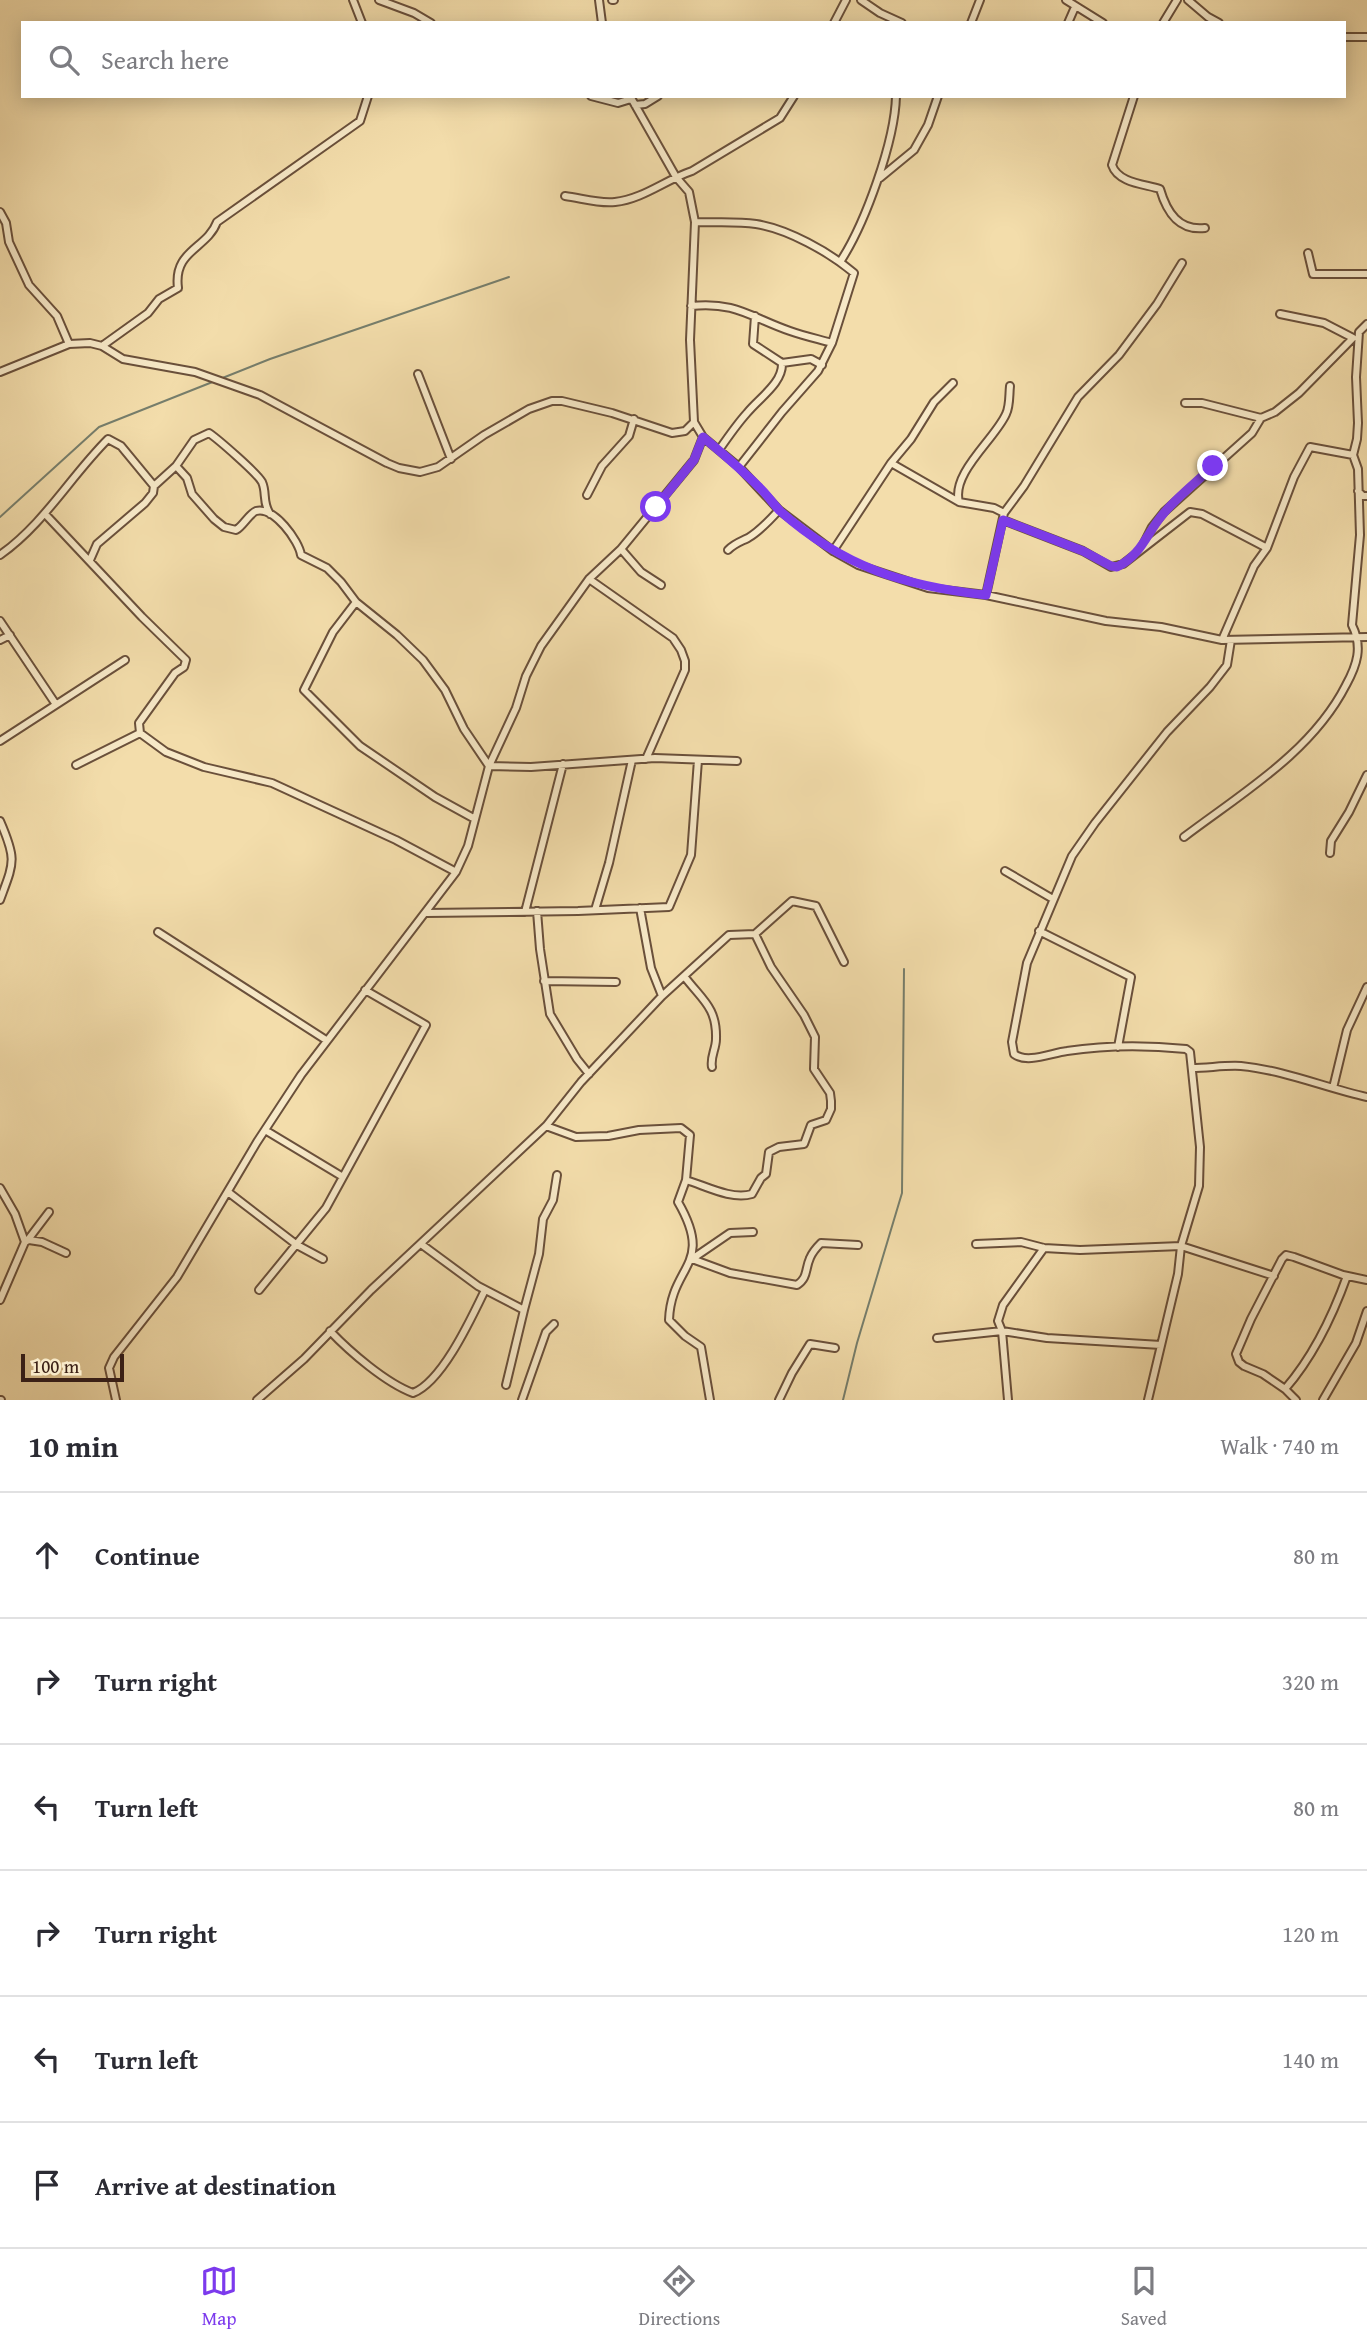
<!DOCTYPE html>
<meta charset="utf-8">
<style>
body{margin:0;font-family:"Gentium Book Plus",serif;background:#f7f7f7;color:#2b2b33}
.scale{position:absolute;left:21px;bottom:18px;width:103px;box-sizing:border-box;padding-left:7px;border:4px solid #3c2116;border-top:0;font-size:19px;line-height:24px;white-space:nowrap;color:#3c2116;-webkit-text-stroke:5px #f7e9c8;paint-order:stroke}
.stop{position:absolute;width:21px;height:21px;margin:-16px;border:5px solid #7c3aed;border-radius:50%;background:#fff}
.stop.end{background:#7c3aed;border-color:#fff;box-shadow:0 2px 7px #0008}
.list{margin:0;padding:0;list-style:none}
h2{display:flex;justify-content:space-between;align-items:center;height:91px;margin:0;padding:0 28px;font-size:30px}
h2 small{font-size:23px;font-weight:400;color:#7c7c81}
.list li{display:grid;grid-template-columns:46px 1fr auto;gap:21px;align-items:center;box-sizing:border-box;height:126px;padding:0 28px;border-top:2px solid #e1e1e2}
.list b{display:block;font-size:26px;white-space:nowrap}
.list em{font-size:23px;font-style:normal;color:#7c7c81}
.icon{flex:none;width:38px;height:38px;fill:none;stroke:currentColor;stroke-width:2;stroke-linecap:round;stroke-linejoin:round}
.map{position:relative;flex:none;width:1367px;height:1400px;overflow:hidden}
.search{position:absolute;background:#fff;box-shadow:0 4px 18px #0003;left:21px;right:21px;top:21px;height:77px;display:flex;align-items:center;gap:18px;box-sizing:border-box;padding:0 24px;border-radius:0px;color:#7c7c81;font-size:26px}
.sheet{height:847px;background:#fff}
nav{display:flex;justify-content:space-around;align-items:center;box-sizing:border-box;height:98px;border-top:2px solid #e1e1e2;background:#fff;font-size:19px;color:#7c7c81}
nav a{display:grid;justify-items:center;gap:4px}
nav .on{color:#7c3aed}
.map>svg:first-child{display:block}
</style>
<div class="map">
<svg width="1367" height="1400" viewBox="0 0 1367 1400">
<rect width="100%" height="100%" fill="#f3ddab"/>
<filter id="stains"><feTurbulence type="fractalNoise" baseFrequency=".00286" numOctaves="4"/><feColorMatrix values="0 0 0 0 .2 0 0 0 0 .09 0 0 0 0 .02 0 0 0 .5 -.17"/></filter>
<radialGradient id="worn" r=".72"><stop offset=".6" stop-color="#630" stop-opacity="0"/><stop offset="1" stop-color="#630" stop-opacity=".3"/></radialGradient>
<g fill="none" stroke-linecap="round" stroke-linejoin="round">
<path stroke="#767e6c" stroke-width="2" d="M220,379L270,359L509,277
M0,517L99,427L215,381
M843,1400L857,1343L902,1193L904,969"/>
<defs>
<path id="minor" d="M353,0L362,23
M379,0L414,13L431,23
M599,0L602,23
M612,0H614
M861,0L880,13L902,23
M1066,0L1103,23
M1188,0L1208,17L1219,23
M834,23L846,0
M971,23L980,0
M1068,23L1075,7
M1163,23L1177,0
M1344,37H1367
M591,96L618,103L631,99
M630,96L676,177L689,192L695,222L690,340L694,422L703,437L739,467L779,510L833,551L858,565L928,588L986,595L1106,621L1161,627L1222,640L1367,637
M1134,96L1112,165C1118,183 1144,184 1160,189C1167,213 1179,231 1205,228
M635,105L645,104L658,96
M880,178L914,150L928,125L938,96
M565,196C581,198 599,204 615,202C643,199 665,180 692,171L780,118L794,96
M0,212L6,223L9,242L29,285L57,316L69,344
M695,222C715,223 736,221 756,224C788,229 829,252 854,273L832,343L818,371L782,412L739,467
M1308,253L1313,274H1367
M840,262C865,224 895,141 896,96
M691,306C735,301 752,318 790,331C804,336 818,339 832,343
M102,346L148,313L159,299L178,288C173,250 207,249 217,222L360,121L368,96
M782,363L811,359L822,365
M0,372L69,344L90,343L102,346L123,359L195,372L260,395L387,463L399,468L420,472L438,467L484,435L529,409L552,401H562L612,413L672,433L685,431L694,422
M418,374L451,459
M1185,403H1202L1261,418L1275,412L1299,393L1353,338L1324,323L1280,314
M719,450C728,437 737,424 747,413C759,398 783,383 782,363L753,344L755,316
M891,463L959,502
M176,466L187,478L192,494L214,519L224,527L236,530C243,526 249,514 256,511C274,506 299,541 301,555L327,568L341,582L356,602L397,635L423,660L445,690L464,729L489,766L531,767L655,758L737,761
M1358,491L1363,496H1367
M587,495L602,466L629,436L634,419
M1004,513L1024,486L1078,397L1119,355L1157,304L1182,263
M46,515L142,617L186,660L184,667L175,673L139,723L140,733L166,752L204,767L272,783L396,840L456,872
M1003,520L1083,551L1111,567L1123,564L1190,512L1202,514L1267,548L1294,477L1310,447L1353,455
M621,549L641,572L661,585
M1141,549L1152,527L1164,512L1252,433L1261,418
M728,550C735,543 740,542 748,538C760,531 770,520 779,510
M833,551L891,463L911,439L934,402L953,383
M0,555C44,524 70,477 108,439L121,446L154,486
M90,560L97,544L145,503L153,493L154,486L176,466L194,440L209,433C219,440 257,473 262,482C267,493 262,502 270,514
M589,579L673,638L681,650L685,661V670L646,759
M986,595L1004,513L994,508L959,502C951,473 995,439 1006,414C1010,406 1009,395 1010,386
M356,602L333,632L304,690L360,746L435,797L475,819
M0,621L55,703
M0,640L10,635
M1222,640L1254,566L1267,548
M0,741L125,660
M76,765L140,733
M0,821C17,860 14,862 0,900
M1184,837C1242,793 1312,752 1346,685C1357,665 1363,647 1352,625L1360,535L1358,469L1353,455L1357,439L1358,423L1356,377L1359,332L1367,324
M1330,853L1331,841L1349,812L1367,775
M1005,871L1053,899
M640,908L651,968L662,996
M595,910L609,863L632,760
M537,911L540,949L550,1014L577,1059L589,1074
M525,912L563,764
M426,913L578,911L669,907L691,855L698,760
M1039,931L1131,977L1118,1047
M158,932L326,1040
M684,976C702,1000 717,1007 716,1039C716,1049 710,1057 712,1067
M544,981L616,982
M1192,1068C1208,1068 1225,1065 1241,1066C1284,1070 1326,1088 1367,1097
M1333,1088L1347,1030L1367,987
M546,1126L576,1137L608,1136L639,1130L681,1128L690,1135L686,1180L678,1202C715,1266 671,1264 669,1320L685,1336L701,1347L710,1400
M343,1177L426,1025L365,990
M686,1180C706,1186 731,1200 752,1194L761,1178L766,1174L769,1152L779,1147L804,1144L811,1125L826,1120L831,1109V1101L830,1093L814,1069L815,1037L804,1015L771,967L755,934
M0,1188L15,1214L25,1242L0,1300
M228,1192L297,1245L323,1259
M753,1232L730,1233L692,1259L730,1273L797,1285C808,1278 805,1269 810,1258C812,1253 817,1247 821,1243L858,1245
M29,1240L42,1242L66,1253
M27,1241L49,1212
M421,1244L478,1286L524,1310L506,1385
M976,1244L1021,1242L1044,1248L1080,1250L1181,1246L1274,1276
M1044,1248L1003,1305L998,1321L1002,1331L1047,1338L1161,1345
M259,1290L326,1208L343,1177L265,1130
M524,1310L539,1254L543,1219L553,1200L557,1175
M330,1331C350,1352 386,1383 413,1393C442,1382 471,1319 485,1290
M937,1338L1002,1331L1008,1400
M1285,1389C1312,1358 1333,1315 1347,1276
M0,1400H1
M116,1400L109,1368L114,1357L177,1277L257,1142L301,1075L456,872L468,846L489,766L516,708L526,676L541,646L589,579L621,549L694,460L703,437
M257,1400L304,1359L371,1290L546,1126L581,1082L662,996L729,935L755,934L792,901L816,906L844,962
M522,1400L546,1332L554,1324
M779,1400L792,1373L810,1344L835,1348
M1148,1400L1178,1274L1181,1246L1199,1186L1200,1147L1190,1052L1186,1049C1147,1045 1106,1045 1067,1051C1051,1053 1027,1064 1014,1054L1012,1042L1027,963L1072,856L1095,823L1167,732L1210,687L1227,665L1231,640
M1296,1400L1285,1389L1263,1374L1244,1366L1239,1362L1236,1354L1251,1319L1282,1259L1286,1255L1294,1257L1343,1275L1367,1280
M1323,1400L1356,1343L1367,1311"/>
</defs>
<use href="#minor" stroke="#6a503b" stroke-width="10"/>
<use href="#minor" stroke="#f7e9c8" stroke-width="6"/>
</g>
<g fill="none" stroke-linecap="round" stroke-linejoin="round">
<path stroke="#7c3aed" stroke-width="9" d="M656,507L694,460L703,437C722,453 741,469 759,487C767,494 773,504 780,511C843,567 904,586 986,595L1003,520L1083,551L1111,566L1117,567C1142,555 1147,532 1164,513C1178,496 1197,482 1213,466"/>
</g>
<rect width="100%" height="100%" filter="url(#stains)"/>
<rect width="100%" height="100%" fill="url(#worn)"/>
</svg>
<div class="scale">100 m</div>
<div class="stop" style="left:656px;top:507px"></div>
<div class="stop end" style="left:1213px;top:466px"></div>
<div class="search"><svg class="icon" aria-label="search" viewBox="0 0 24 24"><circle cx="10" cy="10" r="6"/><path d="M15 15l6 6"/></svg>Search here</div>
</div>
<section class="sheet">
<h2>10 min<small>Walk · 740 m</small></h2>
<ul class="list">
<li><svg class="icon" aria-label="ahead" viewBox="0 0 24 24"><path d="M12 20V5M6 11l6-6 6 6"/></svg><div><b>Continue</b></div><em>80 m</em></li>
<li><svg class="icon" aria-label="right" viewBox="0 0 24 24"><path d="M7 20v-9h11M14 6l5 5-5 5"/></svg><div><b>Turn right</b></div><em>320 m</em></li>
<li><svg class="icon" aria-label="left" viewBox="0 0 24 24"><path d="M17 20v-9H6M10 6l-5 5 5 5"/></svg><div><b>Turn left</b></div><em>80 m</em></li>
<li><svg class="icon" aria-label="right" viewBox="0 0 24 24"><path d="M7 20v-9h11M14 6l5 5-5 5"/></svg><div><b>Turn right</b></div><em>120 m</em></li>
<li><svg class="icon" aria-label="left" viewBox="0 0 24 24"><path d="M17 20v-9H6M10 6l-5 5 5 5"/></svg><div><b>Turn left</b></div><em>140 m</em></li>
<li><svg class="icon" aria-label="arrive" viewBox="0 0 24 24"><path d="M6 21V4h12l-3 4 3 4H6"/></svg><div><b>Arrive at destination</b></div></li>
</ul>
</section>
<nav>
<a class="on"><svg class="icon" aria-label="map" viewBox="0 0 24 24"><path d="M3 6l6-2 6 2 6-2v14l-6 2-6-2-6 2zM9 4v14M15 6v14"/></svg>Map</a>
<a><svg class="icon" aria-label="directions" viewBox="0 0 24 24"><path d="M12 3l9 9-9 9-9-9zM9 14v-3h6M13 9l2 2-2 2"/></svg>Directions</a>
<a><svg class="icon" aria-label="saved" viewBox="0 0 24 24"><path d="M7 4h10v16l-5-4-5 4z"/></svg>Saved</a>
</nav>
